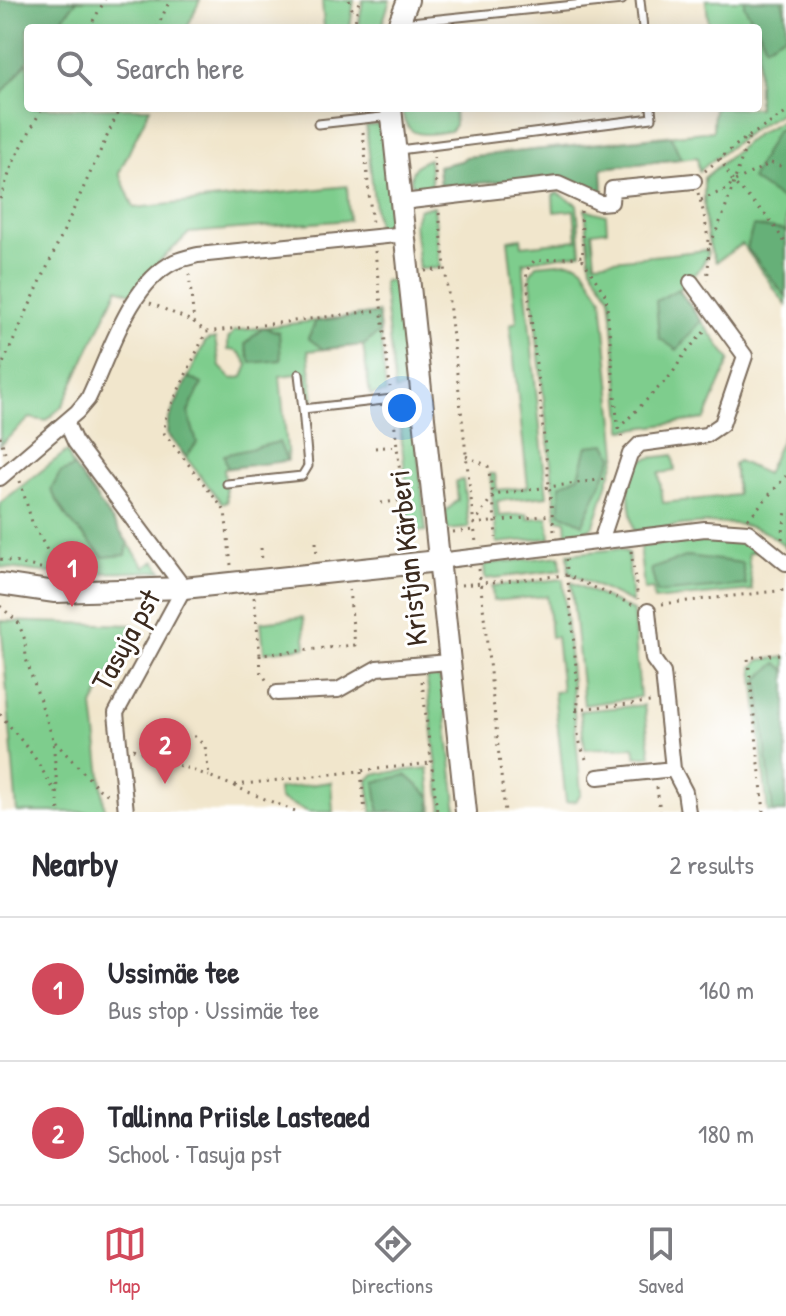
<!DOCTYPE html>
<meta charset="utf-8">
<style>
body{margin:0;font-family:"Patrick Hand",sans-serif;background:#f2f2f3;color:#2b2b33}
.you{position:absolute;left:402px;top:408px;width:28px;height:28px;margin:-20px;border:6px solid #fff;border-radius:50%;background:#1a73e8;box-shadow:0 0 0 12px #1a73e833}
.badge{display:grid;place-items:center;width:52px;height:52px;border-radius:50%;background:#d1495b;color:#fff;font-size:26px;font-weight:700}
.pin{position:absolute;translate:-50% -66px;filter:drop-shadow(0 2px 4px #0008)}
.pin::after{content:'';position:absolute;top:42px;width:28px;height:24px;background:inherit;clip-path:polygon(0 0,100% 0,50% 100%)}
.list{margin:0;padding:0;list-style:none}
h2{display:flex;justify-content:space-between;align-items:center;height:104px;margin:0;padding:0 32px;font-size:34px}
h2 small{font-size:26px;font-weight:400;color:#7c7c81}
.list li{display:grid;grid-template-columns:52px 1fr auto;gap:24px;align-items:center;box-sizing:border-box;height:144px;padding:0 32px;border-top:2px solid #e1e1e2}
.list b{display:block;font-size:30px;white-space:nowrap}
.list p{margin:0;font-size:26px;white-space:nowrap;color:#7c7c81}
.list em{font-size:26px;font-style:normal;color:#7c7c81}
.icon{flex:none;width:44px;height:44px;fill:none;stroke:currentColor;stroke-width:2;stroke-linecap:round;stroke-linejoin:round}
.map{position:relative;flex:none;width:786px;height:812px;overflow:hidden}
.search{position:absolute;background:#fff;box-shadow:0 4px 20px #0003;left:24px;right:24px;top:24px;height:88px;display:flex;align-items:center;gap:20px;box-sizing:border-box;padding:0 28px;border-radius:8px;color:#7c7c81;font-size:30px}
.sheet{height:392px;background:#fff}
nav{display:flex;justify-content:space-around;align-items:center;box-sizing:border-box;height:112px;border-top:2px solid #e1e1e2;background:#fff;font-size:22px;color:#7c7c81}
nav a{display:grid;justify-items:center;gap:4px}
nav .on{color:#d1495b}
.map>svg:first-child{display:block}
</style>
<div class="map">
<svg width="786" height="812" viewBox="0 0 786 812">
<rect width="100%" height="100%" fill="#fff"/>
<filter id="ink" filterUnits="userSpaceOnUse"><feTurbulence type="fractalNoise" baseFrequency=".0125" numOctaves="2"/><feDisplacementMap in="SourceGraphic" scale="16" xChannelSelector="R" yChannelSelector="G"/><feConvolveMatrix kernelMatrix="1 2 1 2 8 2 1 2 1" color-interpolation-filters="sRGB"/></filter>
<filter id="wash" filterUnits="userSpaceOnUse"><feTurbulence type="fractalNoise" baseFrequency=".006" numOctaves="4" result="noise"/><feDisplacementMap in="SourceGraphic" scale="32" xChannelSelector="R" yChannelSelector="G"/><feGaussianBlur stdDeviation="1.8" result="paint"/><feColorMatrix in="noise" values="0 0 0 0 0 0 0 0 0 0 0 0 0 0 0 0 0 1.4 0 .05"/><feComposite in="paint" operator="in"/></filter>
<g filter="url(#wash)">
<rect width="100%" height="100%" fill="#f1e6cc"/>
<path fill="#7ecd8d" stroke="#5c7c56" stroke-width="2" d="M77,0H200L187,28H55Z
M322,0H354L350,28H324Z
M363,0H390L381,28H358Z
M706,0H786V110L753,129L699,171L697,157L602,168L603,194L571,179L561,177L440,186L438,166L461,161L466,157L713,131L714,108H758V28H709Z
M28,61V108H150L119,173L134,208L347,186L349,220L189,233C169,254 147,269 133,294L118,288L63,405L46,421L30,418L0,445V96Z
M402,108H454L455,125L450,131C425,136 404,139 402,108Z
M786,118V305L742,244L716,262C703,238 704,204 704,178L755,135Z
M383,124L392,213L386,226L377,229L366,126Z
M429,159L432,190L417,189L411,182C410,169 417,163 429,159Z
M557,193L577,204L581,253L523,262L547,496L497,501L499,516L527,514L528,519L548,517L550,538L497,543L490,474H495L497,490L528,487L510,324L517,322L508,240L521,238L522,246L577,240L574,210L554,212L553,195Z
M434,206L440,268L419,269L414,224L419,209Z
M585,209L606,215L607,230L592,232L595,262L707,250L708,255L698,271L679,290L730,360L705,419L623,430L610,296L591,267Z
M567,262L577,263L583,267L602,298L617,454L594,525L582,535L561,537L567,534L566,521L557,519L530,274L537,265Z
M400,279L410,376L406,388L395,391L383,283L385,281Z
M378,313L386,393L370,395L363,345L308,351L314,400L309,401L306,373L280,376L288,460L224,469L227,502L222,503L167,434L168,421L205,342L209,339H215L220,367L232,379L243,377L248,365C242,356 241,350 228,350V339L234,331Z
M398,406L407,408L414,418L426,531L412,533L411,531Z
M786,429V549C754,508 679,527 634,531C631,513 621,473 640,461C648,456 664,457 673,455L675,471L659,473L663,503L737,495L734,464L738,461L766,474Z
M67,451L72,464L145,567L155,561L162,571L59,574L0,567V503Z
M463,480L469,528L447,530L445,512L458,500L456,481Z
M724,536L749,541L762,550L748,553L752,590L654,600L653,589L644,590L640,553L642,546Z
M619,549L628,553L632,603L569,573L568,554Z
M560,556L561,570L485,579L484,564Z
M563,579L581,794L576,801L566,802L554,692L562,691L556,637H551L547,596L493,601L492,586Z
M571,582L633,611L640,697L584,705Z
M303,617L306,647L264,652L261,622Z
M1,621L134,625L93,706L105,812H17Z
M786,657V812H768L753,667L760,660Z
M426,672L435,673L442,683L457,812H442Z
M644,705L651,756L636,757L634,747L585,749L580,711Z
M428,768L433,812H372L368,780L374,774Z
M331,782L333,812H309L279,799L278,789Z"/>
<path fill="#66b078" stroke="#506d4b" stroke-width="2" d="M0,0H77L55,28H28V61L0,96Z
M744,0H782L786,16V34L766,46L758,28L744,6Z
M786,127V203L751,179L776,131Z
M671,136L681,159L602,168L603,194L571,179L561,177L440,186L438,166L461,161L466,157Z
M753,226L784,230L786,233V297L747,248Z
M678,289L701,321L677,350L659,338L656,301Z
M378,313L380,332L364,345L323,349L308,338L316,321Z
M263,327L279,332L281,360L251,363L245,344Z
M188,377L202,384L188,412L197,443L186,457L167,434L168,421Z
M279,442L287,461L227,468L224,455Z
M606,444L613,456L583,524L560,513V485L579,476L587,446Z
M74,467L128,543L126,555L103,557L67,518L51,490L60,473Z
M688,556L742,563L746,585L657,593L651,569Z
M777,663L786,670V812H773L758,679Z
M406,775L431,797L430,812H379L375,782Z"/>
</g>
<g filter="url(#ink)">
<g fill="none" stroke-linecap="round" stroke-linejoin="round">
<defs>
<path id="lane" d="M640,0L643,28
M401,23L622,0
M318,124L391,116
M399,150L652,118L651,108
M299,374L303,409
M227,484L302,476L308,466L303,409L420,396"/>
<path id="street" d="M402,202L558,184L600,203L611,202L612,189L694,181
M66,422L75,442L184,588L116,713L126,812
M0,478L77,412L88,399C109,356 129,284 174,262C181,259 190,257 198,255L406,234
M601,541L630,454L640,444L706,435L722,424L745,356L691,282
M438,561L705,529L748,532L786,563
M648,611L653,659L663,673L673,769L685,792L688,812
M277,693L338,690L377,668L449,662
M598,777L673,769"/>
<path id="secondary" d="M397,28L408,0
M391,108L466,812
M0,584L55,592L184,588L438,561"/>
</defs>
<use href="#lane" stroke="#7b6c5b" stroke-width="11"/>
<use href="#street" stroke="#7b6c5b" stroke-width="18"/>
<use href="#secondary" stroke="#7b6c5b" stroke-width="24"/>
<path stroke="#7b6c5b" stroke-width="3" stroke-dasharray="2 6" stroke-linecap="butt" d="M349,0L354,15
M89,28L105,0
M157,28L170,0
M354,28L359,0
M363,132L372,224
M434,157L436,185
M720,158L733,182L768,217L786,244
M705,171L740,142L786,113
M698,193C707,221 711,250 707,280
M0,199L13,163L42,108
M701,200L727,189L733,182L771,163L786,168
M581,211L583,260L606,296L618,429L623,440
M439,213L476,543
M710,245L724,213L749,136
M375,251L390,387
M425,271L445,269
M189,274L194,322L206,332
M150,303L194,322
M0,370L120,108
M393,410L408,546
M618,429L672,374L685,353L706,330
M0,436L5,453
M375,448L397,446
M466,456L488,466L493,495L496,538
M20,481L32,522L57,569
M381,503L403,500
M748,519L786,476
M473,524L552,515
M474,524L493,495L605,479
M554,531L526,271L534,261L583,256
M453,532L473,530
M782,539L786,511
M316,542L317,556
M261,548L262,561
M631,551L638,599
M0,559L45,569L91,571
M566,559L579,699C573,719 578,746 589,764
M231,565L225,511L164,433L165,419L206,332L381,310
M479,569L505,812
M412,581L419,649
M461,585L567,575L635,606
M254,597L260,655L355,645L349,590
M662,604L786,590
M0,606L18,622L25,640L26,659L53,739L59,812
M260,655L261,672L267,681
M422,681L437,812
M576,709L650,702
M0,714L33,755L56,793
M194,736L205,746L209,776L297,812
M55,742L99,789L109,795
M133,749L209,776
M361,772L365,812
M235,785L431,763
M657,787L660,812
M764,812L748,658L786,653"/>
<use href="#lane" stroke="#fff" stroke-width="7"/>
<use href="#street" stroke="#fff" stroke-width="14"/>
<use href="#secondary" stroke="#fff" stroke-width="20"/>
</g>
</g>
<g text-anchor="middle" stroke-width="6" stroke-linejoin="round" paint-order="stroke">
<g font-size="30" fill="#3b2a1e" stroke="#fff">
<text transform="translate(408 558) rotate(-96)" y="10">Kristjan Kärberi</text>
<text transform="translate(126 640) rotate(-61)" y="10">Tasuja pst</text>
</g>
</g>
</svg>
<div class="you"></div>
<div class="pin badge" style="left:72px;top:607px">1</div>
<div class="pin badge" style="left:165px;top:784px">2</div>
<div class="search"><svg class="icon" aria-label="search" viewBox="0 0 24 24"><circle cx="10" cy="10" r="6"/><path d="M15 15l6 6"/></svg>Search here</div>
</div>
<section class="sheet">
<h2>Nearby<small>2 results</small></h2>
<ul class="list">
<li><span class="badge">1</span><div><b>Ussimäe tee</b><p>Bus stop · Ussimäe tee</p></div><em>160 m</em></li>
<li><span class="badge">2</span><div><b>Tallinna Priisle Lasteaed</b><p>School · Tasuja pst</p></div><em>180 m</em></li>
</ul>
</section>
<nav>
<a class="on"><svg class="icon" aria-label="map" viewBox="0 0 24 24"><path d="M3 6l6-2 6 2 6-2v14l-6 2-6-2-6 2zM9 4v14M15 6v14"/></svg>Map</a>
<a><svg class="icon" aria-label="directions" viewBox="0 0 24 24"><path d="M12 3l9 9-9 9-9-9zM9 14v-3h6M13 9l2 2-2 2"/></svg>Directions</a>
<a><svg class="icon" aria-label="saved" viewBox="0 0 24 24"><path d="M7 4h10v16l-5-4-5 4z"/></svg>Saved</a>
</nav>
